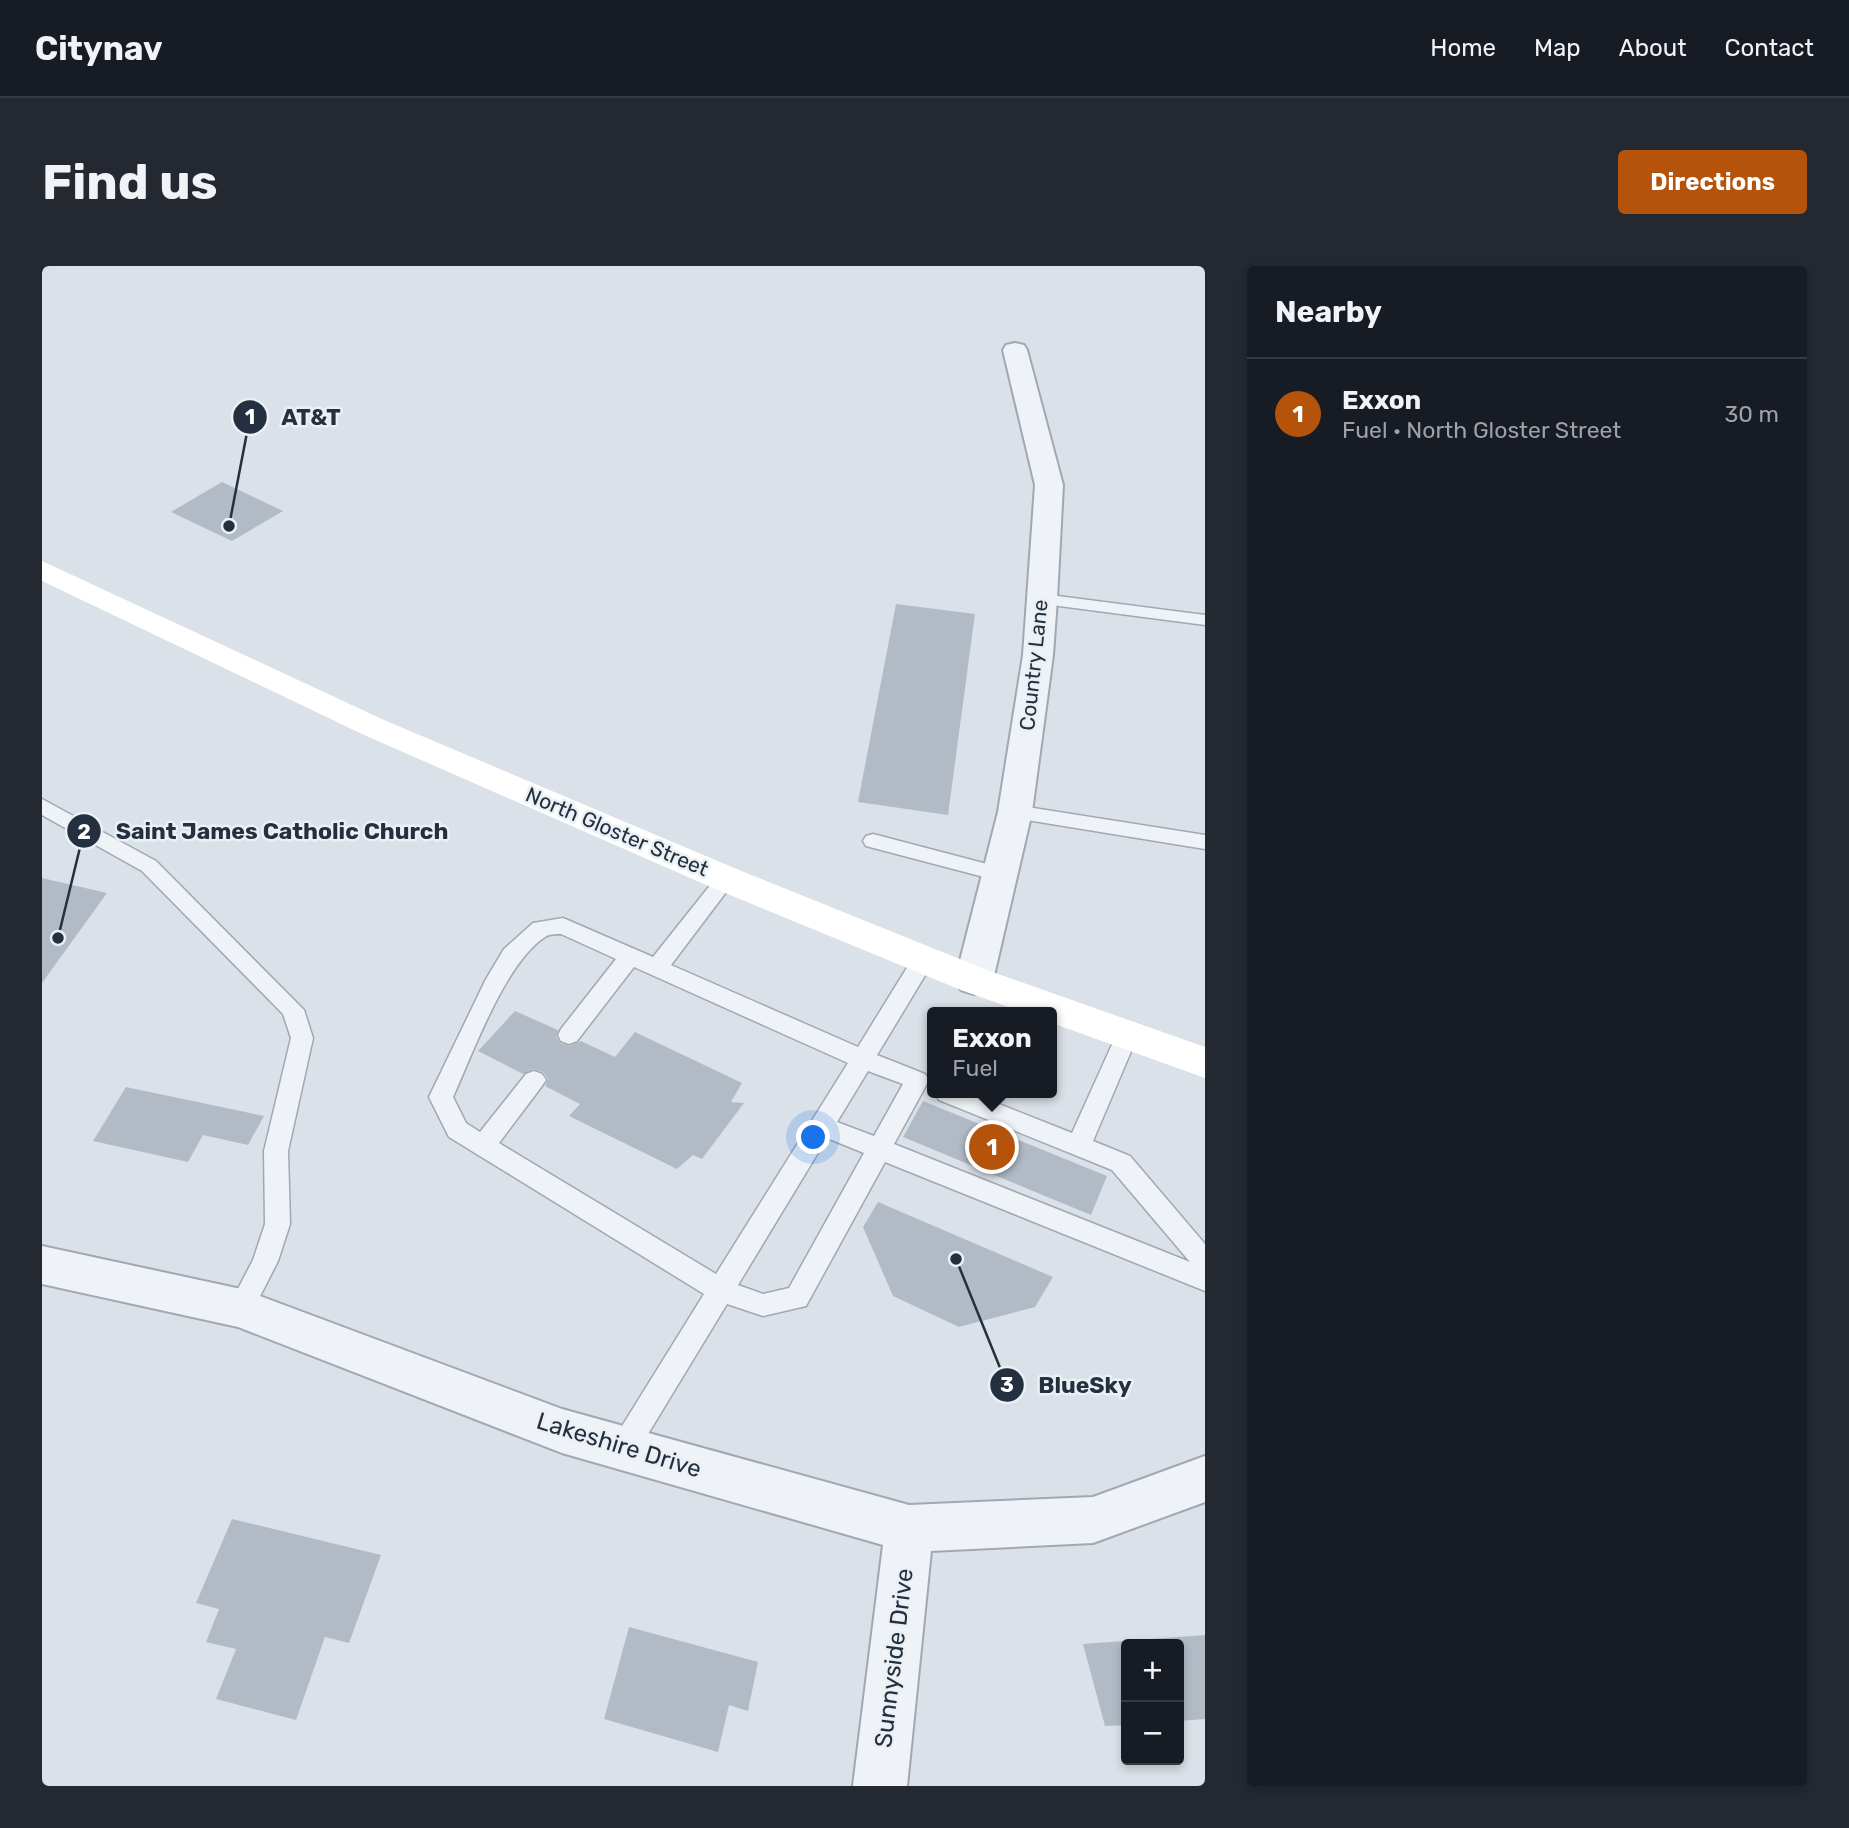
<!DOCTYPE html>
<meta charset="utf-8">
<style>
body{margin:0;font-family:Rubik,sans-serif;background:#242831;color:#f1f3f6}
.controls{position:absolute;right:21px;bottom:21px;display:grid;overflow:hidden;border-radius:7px;box-shadow:0 4px 10px #0003}
.controls button{width:63px;height:63px;display:grid;place-items:center;padding:0;border:0;border-bottom:2px solid #363941;background:#171b24;color:#f1f3f6;font:35px sans-serif}
.you{position:absolute;left:772px;top:872px;width:24px;height:24px;margin:-18px;border:5px solid #fff;border-radius:50%;background:#1a73e8;box-shadow:0 0 0 10px #1a73e833}
.badge{display:grid;place-items:center;width:46px;height:46px;border-radius:50%;background:#b45309;color:#fff;font-size:23px;font-weight:700}
.pin{position:absolute;translate:-50% -50%;border:4px solid #fff;box-shadow:0 2px 7px #0006}
.popup{position:absolute;left:885px;top:741px;width:130px;height:91px;box-sizing:border-box;display:grid;place-content:center;border-radius:7px;background:#171b24;filter:drop-shadow(0 2px 5px #0005);font-size:23px;white-space:nowrap;color:#9ea1a6}
.popup b{font-size:26px;color:#f1f3f6}
.popup::after{content:'';position:absolute;left:50%;top:100%;margin-left:-14px;border:14px solid transparent;border-top-color:#171b24}
.list{margin:0;padding:0;list-style:none}
h2{display:flex;justify-content:space-between;align-items:center;height:91px;margin:0;padding:0 28px;font-size:30px}
h2 small{font-size:23px;font-weight:400;color:#9ea1a6}
.list li{display:grid;grid-template-columns:46px 1fr auto;gap:21px;align-items:center;box-sizing:border-box;height:112px;padding:0 28px;border-top:2px solid #363941}
.list b{display:block;font-size:26px;white-space:nowrap}
.list p{margin:0;font-size:23px;white-space:nowrap;color:#9ea1a6}
.list em{font-size:23px;font-style:normal;color:#9ea1a6}
.map{position:relative;flex:none;width:1163px;height:1520px;overflow:hidden;border-radius:7px}
header{display:flex;align-items:center;gap:42px;box-sizing:border-box;height:98px;padding:0 35px;background:#171b24;border-bottom:2px solid #363941}
header strong{font-size:33px}
nav{display:flex;gap:38px;margin-inline-start:auto;font-size:24px}
.intro{display:flex;align-items:center;justify-content:space-between;box-sizing:border-box;height:168px;padding:0 42px}
h1{margin:0;font-size:49px}
.button{padding:18px 32px;border-radius:7px;background:#b45309;color:#fff;font-size:24px;font-weight:700}
main{display:flex;gap:42px;padding:0 42px}
aside{flex:1;background:#171b24;border-radius:7px;box-shadow:0 4px 10px #0003}
.map>svg:first-child{display:block}
</style>
<header>
<strong>Citynav</strong>
<nav><a>Home</a><a>Map</a><a>About</a><a>Contact</a></nav>
</header>
<div class="intro"><h1>Find us</h1><a class="button">Directions</a></div>
<main>
<div class="map">
<svg width="1163" height="1520" viewBox="0 0 1163 1520">
<rect width="100%" height="100%" fill="#dbe1e8"/>
<path fill="#b2bbc5" d="M180,216L241,245L190,275L129,246Z
M854,338L933,348L906,549L816,536Z
M0,612L65,627L0,717Z
M473,745L516,764L514,770L518,777L528,780L539,775L573,791L593,766L700,817L689,836L702,837L660,893L651,889L635,903L527,850L538,838L503,820L506,813L501,806L491,803L481,808L436,785Z
M84,821L222,850L206,879L161,869L146,896L51,875Z
M881,835L1065,910L1049,949L861,871Z
M836,936L1011,1011L993,1041L917,1061L851,1030L821,961Z
M190,1253L339,1289L307,1377L283,1371L254,1454L174,1433L194,1383L164,1376L177,1343L154,1337Z
M587,1361L716,1396L706,1445L687,1439L676,1486L562,1453Z
M1163,1369V1453L1137,1455V1378H1084V1459L1063,1460L1041,1378Z"/>
<g fill="none" stroke-linecap="round" stroke-linejoin="round">
<defs>
<path id="lane" d="M1000,328L1163,349V359L994,337L991,333Z
M0,533L114,595L262,744L271,772L246,885L248,958L236,995L208,1050L199,1053L190,1050L186,1042L211,994L223,958L222,885L249,772L241,748L100,605L0,549Z
M973,539L1163,569V583L966,551L963,546L966,541Z
M831,568L964,603L967,608L964,613L957,615L824,580L821,575L824,570Z
M684,606L691,608L694,613L629,699L816,781L874,687L882,685L890,687L893,693L835,789L883,808L887,814L852,878L1148,996L1070,904L897,834L893,827H929L1030,867L1077,763L1085,760L1093,763L1096,769L1051,875L1088,890L1163,978V1025L843,896L764,1040L721,1050L685,1038L592,1191L582,1195L572,1191L568,1182L572,1173L662,1028L407,871L387,831L444,713L462,683L491,657L521,652L611,691L677,608ZM519,668L574,693L519,763L516,769L519,775L527,778L535,775L592,701L806,797L674,1008L457,877L500,820L504,814L500,808L492,805L484,808L438,866L424,857L411,831C431,787 463,697 503,671C507,668 514,668 519,668ZM826,805L861,818L832,870L795,856ZM785,872L822,887L747,1022L721,1028L696,1019Z"/>
<path id="street" d="M973,77L982,79L985,84L1021,219L1015,333L1011,389L990,546L951,714L945,724L932,728L919,724L913,714L956,546L981,389L985,333L993,219L961,84L964,79Z
M0,980L199,1023L520,1143L867,1239L1051,1231L1163,1190V1236L1051,1277L889,1285L865,1520H811L841,1279L520,1187L196,1061L0,1018Z"/>
</defs>
<use href="#lane" stroke="#a0a8b2" stroke-width="3"/>
<use href="#street" stroke="#a0a8b2" stroke-width="4"/>
<use href="#lane" fill="#eff2f6" fill-rule="evenodd"/>
<use href="#street" fill="#eff2f6" fill-rule="evenodd"/>
<path fill="#fff" fill-rule="evenodd" d="M0,295L342,454L697,604L945,704L1163,781V812L1010,757V746H980L919,724L671,622L320,468L0,315Z"/>
</g>
<g text-anchor="middle" stroke-width="5" stroke-linejoin="round" paint-order="stroke">
<g font-size="21" fill="#24303f" stroke="#ebf0f5">
<text transform="translate(992 399) rotate(-84)" y="7">Country Lane</text>
<text transform="translate(575 566) rotate(23)" y="7">North Gloster Street</text>
</g>
<g font-size="24" fill="#24303f" stroke="#ebf0f5">
<text transform="translate(577 1179) rotate(17)" y="8">Lakeshire Drive</text>
<text transform="translate(852 1392) rotate(-83)" y="8">Sunnyside Drive</text>
</g>
</g>
<path fill="none" stroke="#24303f" stroke-width="2.5" d="M187 260L208 151M16 672L42 565M914 993L965 1119"/>
<g fill="#24303f" stroke="#ebf0f5" stroke-width="2.5">
<circle cx="187" cy="260" r="7"/>
<circle cx="16" cy="672" r="7"/>
<circle cx="914" cy="993" r="7"/>
<circle cx="208" cy="151" r="18"/>
<circle cx="42" cy="565" r="18"/>
<circle cx="965" cy="1119" r="18"/>
</g>
<g font-size="21" text-anchor="middle" font-weight="bold" fill="#fff">
<text x="208" y="158">1</text>
<text x="42" y="573">2</text>
<text x="965" y="1126">3</text>
</g>
<g font-size="23" text-anchor="middle" font-weight="bold" fill="#24303f" stroke="#ebf0f5" stroke-width="5" stroke-linejoin="round" paint-order="stroke">
<text x="269" y="159">AT&amp;T</text>
<text x="240" y="573">Saint James Catholic Church</text>
<text x="1043" y="1127">BlueSky</text>
</g>
</svg>
<div class="controls">
<button>+</button>
<button>−</button>
</div>
<div class="you"></div>
<div class="pin badge" style="left:950px;top:881px">1</div>
<div class="popup"><b>Exxon</b>Fuel</div>
</div>
<aside>
<h2>Nearby<small></small></h2>
<ul class="list">
<li><span class="badge">1</span><div><b>Exxon</b><p>Fuel · North Gloster Street</p></div><em>30 m</em></li>
</ul>
</aside>
</main>
